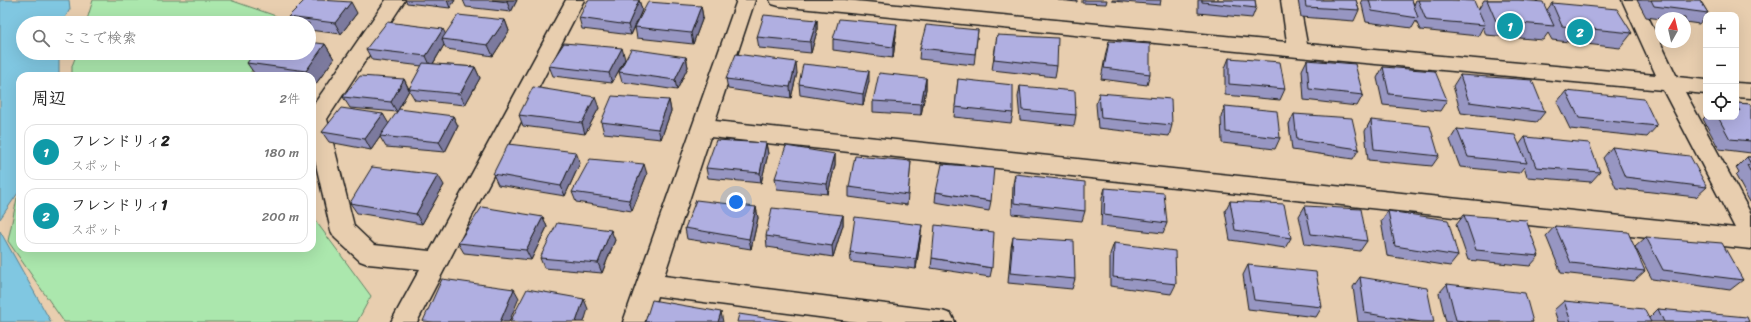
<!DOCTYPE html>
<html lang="ja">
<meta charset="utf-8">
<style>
body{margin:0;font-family:Sriracha,"Klee One",sans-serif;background:#f6f6f6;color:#222}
.controls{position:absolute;right:12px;top:12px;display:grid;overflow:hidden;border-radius:8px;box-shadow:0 4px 16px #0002}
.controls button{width:36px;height:36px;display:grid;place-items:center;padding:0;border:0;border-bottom:1px solid #e0e0e0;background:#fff;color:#222;font:20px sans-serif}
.compass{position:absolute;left:1655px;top:12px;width:36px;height:36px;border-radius:50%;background:#fff;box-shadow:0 4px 16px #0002;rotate:8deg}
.you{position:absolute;left:736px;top:202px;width:14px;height:14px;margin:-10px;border:3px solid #fff;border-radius:50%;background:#1a73e8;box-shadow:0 0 0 6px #1a73e833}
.badge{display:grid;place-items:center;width:26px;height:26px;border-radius:50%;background:#d93025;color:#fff;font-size:13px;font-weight:700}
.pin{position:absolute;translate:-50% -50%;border:2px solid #fff;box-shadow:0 1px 4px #0006}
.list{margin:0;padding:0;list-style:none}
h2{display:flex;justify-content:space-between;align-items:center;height:52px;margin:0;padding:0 16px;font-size:17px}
h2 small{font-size:13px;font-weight:400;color:#767676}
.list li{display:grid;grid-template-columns:26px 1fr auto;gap:12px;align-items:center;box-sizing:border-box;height:56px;margin:0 8px 8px;padding:0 8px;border:1px solid #e0e0e0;border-radius:12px}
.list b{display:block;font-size:15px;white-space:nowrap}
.list p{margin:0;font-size:13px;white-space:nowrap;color:#767676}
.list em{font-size:13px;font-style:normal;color:#767676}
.icon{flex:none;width:22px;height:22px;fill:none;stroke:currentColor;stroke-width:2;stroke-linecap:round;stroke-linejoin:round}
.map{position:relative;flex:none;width:1751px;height:322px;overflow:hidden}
.search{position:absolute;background:#fff;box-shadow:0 4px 16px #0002;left:16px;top:16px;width:300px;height:44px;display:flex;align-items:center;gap:10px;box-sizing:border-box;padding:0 14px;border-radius:22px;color:#767676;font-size:15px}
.panel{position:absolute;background:#fff;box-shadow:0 4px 16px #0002;left:16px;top:72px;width:300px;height:180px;border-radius:12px}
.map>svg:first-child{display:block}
</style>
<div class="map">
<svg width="1751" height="322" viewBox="0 0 1751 322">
<rect width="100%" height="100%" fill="#e8ceaf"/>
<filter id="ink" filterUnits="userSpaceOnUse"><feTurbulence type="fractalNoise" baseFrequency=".025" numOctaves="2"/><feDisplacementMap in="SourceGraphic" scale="8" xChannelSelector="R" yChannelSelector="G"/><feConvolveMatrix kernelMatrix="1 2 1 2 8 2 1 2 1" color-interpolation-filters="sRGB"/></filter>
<g filter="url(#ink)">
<path fill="#abe7ad" stroke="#648264" d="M93,0H230L276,16L273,23H86Z
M77,53H260L249,76H72V66Z
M20,196V248H312V216L371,296L357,322H64L8,241L17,198Z"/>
<path fill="#80c7e1" stroke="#588392" d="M0,0H69L70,9L62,23H23V53H55L59,59V76H20V190L0,219Z
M0,231L51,322H0Z"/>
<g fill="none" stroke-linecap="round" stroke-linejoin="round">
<defs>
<path id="minor" d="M386,0H405L327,119L354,226L374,245L430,251L566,0H584L417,322H391L420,269L368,264L360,261L335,238L331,231L312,147V107Z
M737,0H755L715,121L1735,228L1663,90L1298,57L779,6L772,4L770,0H845L1287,42L1281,0H1299L1307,44L1656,75L1622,0H1640L1677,77L1706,80V94L1685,92L1751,214V249L710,137L664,276L942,311L951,314L955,322H857L657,296L649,322H623Z
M1736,83L1751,84V98L1736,97Z"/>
</defs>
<use href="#minor" stroke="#1c1c1c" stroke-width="3"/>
<use href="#minor" fill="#e8ceaf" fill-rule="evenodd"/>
</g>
<path fill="#9796c2" stroke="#1c1c1c" d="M405,0H455L450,8L407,3Z
M463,0H517L511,12L466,7Z
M639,0L642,10L636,25L701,6L703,17L693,44L637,38L635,27L631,35L582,29L579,18Z
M1058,0H1077V2Z
M1082,0H1107L1106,4L1082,3Z
M1112,0H1161L1160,5L1112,1Z
M1198,0H1255L1256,8L1252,18L1198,13Z
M1298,0H1356L1359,10L1354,21L1301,17Z
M1362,0H1412L1414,5L1416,0H1451L1478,10L1484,0H1519L1547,10L1552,3L1632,33L1620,48L1552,40L1548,33L1543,40L1486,35L1483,27L1478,36L1420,30L1416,21L1412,28L1366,22L1361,1Z
M1637,0H1700L1708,13L1706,15L1699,24L1685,22V18H1661V19L1646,17Z
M357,13L341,34L309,30V23H292L288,17Z
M505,20L509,31L493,56L447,49L444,45L433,64L475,67L480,78L465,105L415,100L409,90L397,112L350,108L343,97L404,79L409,89L422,66L372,60L366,49L445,34Z
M817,20V31L811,53L759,48L757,37Z
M978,30L974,65L919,59L920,48Z
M896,35L893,58L833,50V39Z
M997,35L1057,66L1055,77L992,70Z
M1109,41L1150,74L1147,85L1101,79L1106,52Z
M325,44L334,59L315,85H312V76H256L247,63Z
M686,57L688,67L677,90L622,82L619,72Z
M1229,58L1285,89L1280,100L1225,95V68Z
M625,59L612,83L553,76L549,66Z
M1307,60L1363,95L1357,106L1304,100L1302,70Z
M1383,67L1447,100L1440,111L1383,105L1377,78Z
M797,73L791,98L728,89L726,79Z
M1460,75L1545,112L1537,122L1461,113L1453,86Z
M926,78V89L921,115L873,112V101Z
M958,79L1013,113L1011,123L954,117Z
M869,81L863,105L800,95L799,84Z
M1020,86L1076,115L1074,126L1020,120L1018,97Z
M1566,91L1657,126L1647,137L1570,129L1557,102Z
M1099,93L1172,125L1169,136L1098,128L1096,104Z
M669,100L671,111L661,139L604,133L601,122Z
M1736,103L1751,104V153L1719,149L1703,119L1706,116V117H1736Z
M1225,106L1280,138L1275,149L1222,143L1221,117Z
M599,108L585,134L523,126L519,115Z
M383,114L388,124L453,116L458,126L445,152L386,147L380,137L371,150L329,142L322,132Z
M1294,114L1359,149L1353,159L1292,150L1289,124Z
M1371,120L1439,156L1432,166L1368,160L1365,131Z
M1457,129L1519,145L1525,137L1600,172L1591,182L1527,177L1524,167L1519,173L1460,167L1450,140Z
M766,143L768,154L761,183L708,178L706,168Z
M1612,147L1707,187L1696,197L1616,188L1603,158Z
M835,154V165L828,194L777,189L775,178Z
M1747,157H1751V202H1750L1736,176L1739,173L1736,168Z
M911,161L907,205L849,197V187Z
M580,163L565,196L498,185L493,174Z
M647,174L632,211L576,202L572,192Z
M1015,174L1085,211L1082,221L1012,214L1013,184Z
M444,185L422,224L357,213L350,203Z
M1105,188L1167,223L1163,233L1101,226L1102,198Z
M936,192L991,201L989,211L935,202Z
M1230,201L1291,238L1285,248L1230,240L1225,211Z
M1305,206L1367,241L1360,251L1305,244L1299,216Z
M756,207L758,218L751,249L687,239L685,228Z
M1388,211L1458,256L1450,266L1387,256L1381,221Z
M843,215V225L833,257L767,247L766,236Z
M1464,215L1539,256L1530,266L1468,260L1456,225Z
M543,217L547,227L531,260L464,253L458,243Z
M1555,226L1645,271L1634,281L1561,273L1546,236Z
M921,235L916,269L851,262L850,252Z
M1013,237L1075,279L1072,289L1008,283L1011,247Z
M1646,237L1743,280L1730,290L1652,279L1635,247Z
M615,240L602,273L544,268L540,258Z
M1114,243L1176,284L1171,294L1110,286V254Z
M932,258L992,268L990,277L931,268Z
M1248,265L1322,307L1316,317L1248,309L1243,275Z
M1360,277L1434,322H1358L1353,287Z
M1447,284L1533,322H1446L1439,293Z
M1564,301L1649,318L1658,309L1749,322H1558L1554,310Z"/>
<path fill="#7b7a9e" stroke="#1c1c1c" d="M447,0H455L450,8Z
M507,0H517L511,12L507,2Z
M639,0L642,10L631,35L628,25Z
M351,2L357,13L341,34L335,23Z
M701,6L703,17L693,44L691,33Z
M505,20L509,31L493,56L488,45Z
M817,20V31L811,53L810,42Z
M897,24L896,35L893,58V47Z
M443,29L448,39H442L444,45L431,67L426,56Z
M325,44L334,59L315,85L312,80V76H310L306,71Z
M622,48L625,59L612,83L609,73Z
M686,57L688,67L677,90L675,80Z
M796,62L797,73L791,98L790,87Z
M475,67L480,78L465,105L460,94Z
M869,71V81L863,105V94Z
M926,78V89L921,115V104Z
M404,79L409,90L397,112L391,102Z
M595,97L599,108L585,134L582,123Z
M669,100L671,111L661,139L658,129Z
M383,114L389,124L371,150L365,139Z
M453,116L458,126L445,152L439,142Z
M766,143L768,154L761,183L760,173Z
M576,152L580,163L565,196L561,186Z
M835,154V165L828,194L827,184Z
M644,164L647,174L632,211L629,200Z
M438,175L444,185L422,224L416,214Z
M756,207L758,218L751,249L749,239Z
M843,215V225L833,257L832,246Z
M543,217L547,227L531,260L526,250Z
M922,225L921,235L916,269V259Z
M611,230L615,240L602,273L598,263Z
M514,289L519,298L509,322H500Z
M584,299L588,309L584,322H576Z
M721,312L723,322H718Z"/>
<path fill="#b0afe1" stroke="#1c1c1c" d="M305,0H321L351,2L335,23L288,17Z
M492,0H507V2Z
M588,0H639L628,25L579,18Z
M1202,0H1255L1256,8L1202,2Z
M1305,0H1356L1359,10L1306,7Z
M1369,0H1412L1418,18L1372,11Z
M1418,0H1451L1474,1L1485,25L1426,20Z
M1487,0H1519L1543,2L1554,26L1496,21Z
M1651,0H1700L1708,13L1654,6Z
M648,2L701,6L691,33L635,27Z
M1552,3L1617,9L1632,33L1562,26Z
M458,15L505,20L488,45L442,39Z
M764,15L817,20L810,42L757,37Z
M839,19L897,24L893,47L833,39Z
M387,22L443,29L426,56L366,49Z
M926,25L978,30L975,54L920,48Z
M997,35L1058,38L1057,66L994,59Z
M1109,41L1150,44V74L1104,68Z
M309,42L325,44L306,71L247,63L254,53H309Z
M564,43L622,48L609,73L549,66Z
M631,49L686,57L675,80L619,72Z
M736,54L796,62L790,87L726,79Z
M1229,58L1280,62L1285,89L1229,84Z
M1307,60L1355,64L1363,95L1309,89Z
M423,63L475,67L460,94L409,89Z
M803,64L869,71L863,94L799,84Z
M1383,67L1435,71L1447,100L1389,94Z
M879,73L926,78L921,104L873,101Z
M1460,75L1532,80L1545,112L1469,102Z
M360,76L404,79L391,102L343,97Z
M958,79L1013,85V113L955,107Z
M1020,86L1075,91L1076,115L1022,110Z
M533,87L595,97L582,123L519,115Z
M1566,91L1644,99L1657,126L1579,118Z
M1099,93L1171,99L1172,125L1101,118Z
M612,96L669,100L658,129L601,122Z
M1736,103L1751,104V141L1730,139L1718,117H1736V111H1740L1736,105Z
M1225,106L1277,111L1280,138L1226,132Z
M341,108L383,114L365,139L322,132Z
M399,109L453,116L439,142L380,136Z
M1294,114L1352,118L1359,149L1297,140Z
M1371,120L1430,126L1439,156L1374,149Z
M1457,129L1515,135L1527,163L1468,157Z
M1525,137L1589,143L1600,172L1536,167Z
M716,140L766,143L760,173L706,168Z
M508,144L576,152L561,186L493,174Z
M786,146L835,154L827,184L775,178Z
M1612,147L1690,156L1707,187L1625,177Z
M855,156L911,161L908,195L849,187Z
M1747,157H1751V164Z
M590,159L644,164L629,200L572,192Z
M942,164L994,168L991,201L936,192Z
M1747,165L1751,166V173Z
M372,167L438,175L416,214L350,203Z
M1015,174L1085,182V211L1014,203Z
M1105,188L1164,193L1167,223L1104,215Z
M696,200L756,207L749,239L685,228Z
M1230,201L1284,204L1291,238L1235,230Z
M1305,206L1361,209L1367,241L1311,234Z
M482,207L543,217L526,250L458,243Z
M772,208L843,215L832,246L766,236Z
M1388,211L1448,220L1458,256L1395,246Z
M1464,215L1526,220L1539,256L1476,250Z
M855,217L922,225L916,259L850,252Z
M557,223L611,230L598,263L540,258Z
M935,225L994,232L992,268L932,258Z
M1555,226L1628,232L1645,271L1571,263Z
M1013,237L1074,241L1075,279L1010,273Z
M1646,237L1722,243L1743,280L1663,270Z
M1114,243L1175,251L1176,284L1113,277Z
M1248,265L1316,272L1322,307L1254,300Z
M1360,277L1427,288L1434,322H1421L1365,313Z
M442,279L514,289L500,322H434L423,321Z
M1447,284L1525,293L1533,322H1473L1456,320Z
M527,289L584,299L576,322H510Z
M652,300L721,312L718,322H645Z
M1564,301L1644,309L1651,322H1571Z
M1658,309L1747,317L1749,322H1664Z
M739,314L792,322H737Z"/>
</g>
</svg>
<div class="controls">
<button>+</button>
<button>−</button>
<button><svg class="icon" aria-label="locate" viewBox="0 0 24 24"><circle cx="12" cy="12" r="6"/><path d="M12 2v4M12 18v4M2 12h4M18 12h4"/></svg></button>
</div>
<svg class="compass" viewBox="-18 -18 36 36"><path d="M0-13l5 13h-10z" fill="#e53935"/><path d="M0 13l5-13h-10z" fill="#767676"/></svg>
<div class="you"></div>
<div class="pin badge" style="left:1510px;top:26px;background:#0f9aa8">1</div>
<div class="pin badge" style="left:1580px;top:32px;background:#0f9aa8">2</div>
<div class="search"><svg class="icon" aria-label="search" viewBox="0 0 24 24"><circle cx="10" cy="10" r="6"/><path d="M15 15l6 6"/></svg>ここで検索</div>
<section class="panel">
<h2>周辺<small>2件</small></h2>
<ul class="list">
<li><span class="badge" style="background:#0f9aa8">1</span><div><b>フレンドリィ2</b><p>スポット</p></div><em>180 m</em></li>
<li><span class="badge" style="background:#0f9aa8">2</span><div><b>フレンドリィ1</b><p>スポット</p></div><em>200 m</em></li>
</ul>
</section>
</div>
